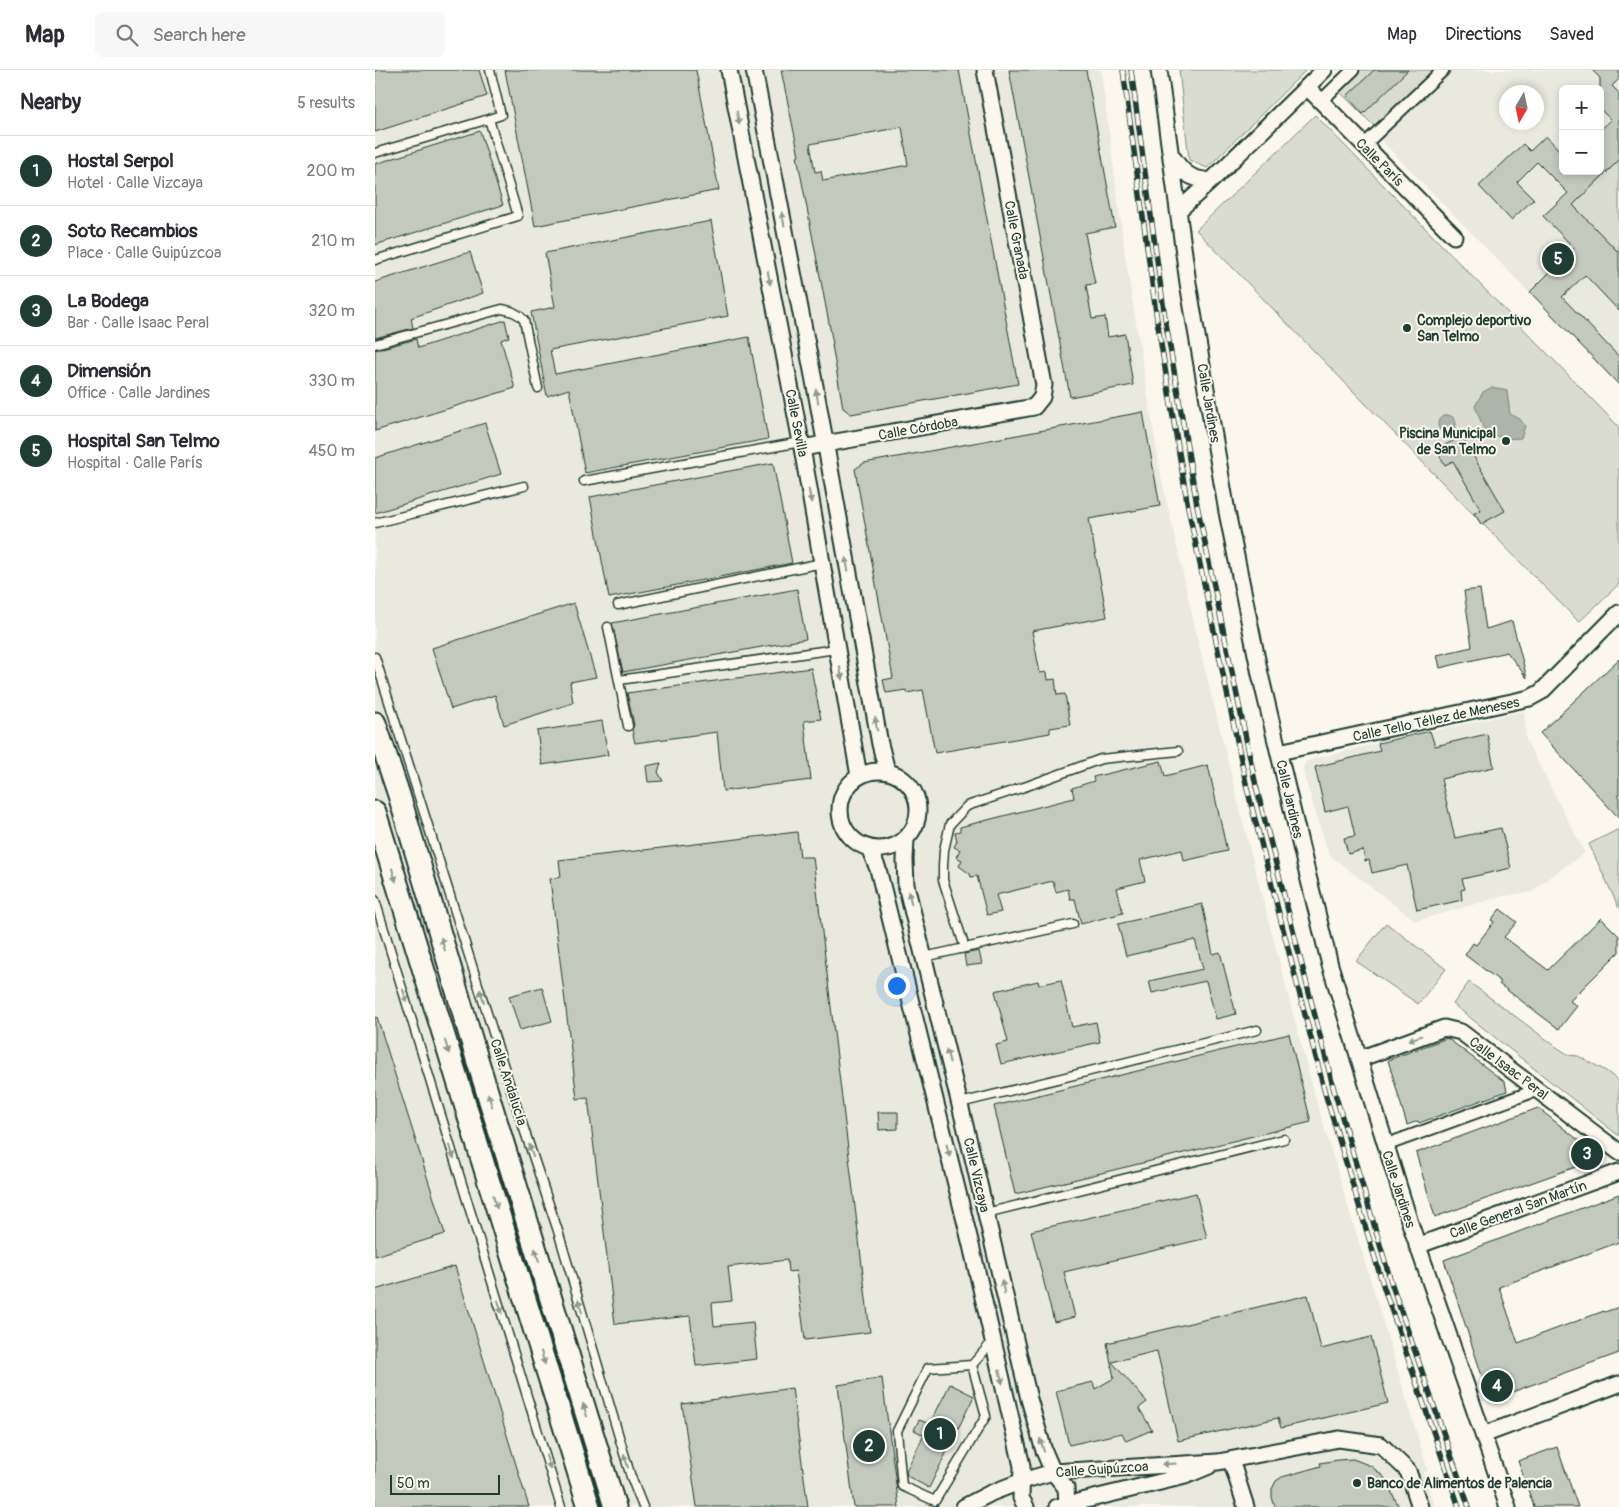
<!DOCTYPE html>
<meta charset="utf-8">
<style>
body{margin:0;font-family:Pangolin,sans-serif;background:#f7f7f7;color:#2b2b33}
.controls{position:absolute;right:15px;top:15px;display:grid;overflow:hidden;border-radius:8px;box-shadow:0 2px 8px #0003}
.controls button{width:45px;height:45px;display:grid;place-items:center;padding:0;border:0;border-bottom:1px solid #e1e1e2;background:#fff;color:#2b2b33;font:25px sans-serif}
.compass{position:absolute;left:1124px;top:15px;width:45px;height:45px;border-radius:50%;background:#fff;box-shadow:0 2px 8px #0003;rotate:189deg}
.scale{position:absolute;left:15px;bottom:12px;width:110px;box-sizing:border-box;padding-left:5px;border:2px solid #1f3d34;border-top:0;font-size:14px;line-height:18px;white-space:nowrap;color:#1f3d34;-webkit-text-stroke:4px #fbf7ec;paint-order:stroke}
.you{position:absolute;left:521px;top:915px;width:18px;height:18px;margin:-12px;border:4px solid #fff;border-radius:50%;background:#1a73e8;box-shadow:0 0 0 8px #1a73e833}
.badge{display:grid;place-items:center;width:32px;height:32px;border-radius:50%;background:#1f3d34;color:#fff;font-size:16px;font-weight:700}
.pin{position:absolute;translate:-50% -50%;border:2px solid #fff;box-shadow:0 1px 5px #0006}
.list{margin:0;padding:0;list-style:none}
h2{display:flex;justify-content:space-between;align-items:center;height:65px;margin:0;padding:0 20px;font-size:21px}
h2 small{font-size:16px;font-weight:400;color:#7c7c81}
.list li{display:grid;grid-template-columns:32px 1fr auto;gap:15px;align-items:center;box-sizing:border-box;height:70px;padding:0 20px;border-top:1px solid #e1e1e2}
.list b{display:block;font-size:19px;white-space:nowrap}
.list p{margin:0;font-size:16px;white-space:nowrap;color:#7c7c81}
.list em{font-size:16px;font-style:normal;color:#7c7c81}
.icon{flex:none;width:28px;height:28px;fill:none;stroke:currentColor;stroke-width:2;stroke-linecap:round;stroke-linejoin:round}
.map{position:relative;flex:none;width:1244px;height:1437px;overflow:hidden}
header{display:flex;align-items:center;gap:30px;box-sizing:border-box;height:70px;padding:0 25px;background:#fff;border-bottom:1px solid #e1e1e2}
header strong{font-size:24px}
nav{display:flex;gap:28px;margin-inline-start:auto;font-size:18px}
.search{width:350px;height:45px;background:#f7f7f7;display:flex;align-items:center;gap:12px;box-sizing:border-box;padding:0 18px;border-radius:8px;color:#7c7c81;font-size:19px}
main{display:flex}
aside{flex:1;background:#fff}
.map>svg:first-child{display:block}
</style>
<header>
<strong>Map</strong>
<div class="search"><svg class="icon" aria-label="search" viewBox="0 0 24 24"><circle cx="10" cy="10" r="6"/><path d="M15 15l6 6"/></svg>Search here</div>
<nav><a>Map</a><a>Directions</a><a>Saved</a></nav>
</header>
<main>
<aside>
<h2>Nearby<small>5 results</small></h2>
<ul class="list">
<li><span class="badge">1</span><div><b>Hostal Serpol</b><p>Hotel · Calle Vizcaya</p></div><em>200 m</em></li>
<li><span class="badge">2</span><div><b>Soto Recambios</b><p>Place · Calle Guipúzcoa</p></div><em>210 m</em></li>
<li><span class="badge">3</span><div><b>La Bodega</b><p>Bar · Calle Isaac Peral</p></div><em>320 m</em></li>
<li><span class="badge">4</span><div><b>Dimensión</b><p>Office · Calle Jardines</p></div><em>330 m</em></li>
<li><span class="badge">5</span><div><b>Hospital San Telmo</b><p>Hospital · Calle París</p></div><em>450 m</em></li>
</ul>
</aside>
<div class="map">
<svg width="1244" height="1437" viewBox="0 0 1244 1437">
<rect width="100%" height="100%" fill="#fbf7ec"/>
<filter id="ink" filterUnits="userSpaceOnUse"><feTurbulence type="fractalNoise" baseFrequency=".02" numOctaves="2"/><feDisplacementMap in="SourceGraphic" scale="10" xChannelSelector="R" yChannelSelector="G"/><feConvolveMatrix kernelMatrix="1 2 1 2 8 2 1 2 1" color-interpolation-filters="sRGB"/></filter>
<g filter="url(#ink)">
<path fill="#eae9de" fill-rule="evenodd" d="M0,0H726L750,185L786,406L826,584L874,776L938,1020L1053,1401L1048,1403L1060,1437H0Z
M1075,0H1244V315L1004,68ZM1188,19H1225V101H1188ZM1132,22H1162V52H1132Z
M1149,641L1151,670L1210,783L1176,806L1157,822L1128,826L1041,851L954,785L929,706L928,699L930,693L934,690L1003,673Z"/>
<path fill="#dbdcd1" stroke="#7d8c82" d="M804,0H931L832,98L814,90Z
M978,0H1068L1004,61L960,17Z
M940,45L1244,357V514L1204,552L1108,454H1106L1102,448L821,160Z
M1244,90V183L1198,135Z
M1244,759V838L1214,774Z
M1011,853L1071,899L1043,934L981,891Z
M1094,912L1183,978L1194,985L1203,986L1231,1001L1244,1011V1066L1078,934Z"/>
<path fill="#adb4aa" stroke="#74847b" d="M1117,317L1132,321L1135,344L1145,349L1150,356L1146,368L1128,369L1109,360L1100,336L1108,322Z
M1063 354a9 9 0 1 1 18 0a9 9 0 1 1-18 0Z"/>
<path fill="#c4c9be" stroke="#1f3d34" fill-rule="evenodd" d="M0,0H104L112,26L0,62Z
M130,0H321L344,120L160,156Z
M406,0H584L643,314L476,344L468,338L457,275L458,274L422,86H424ZM527,57L533,95L448,111L446,101L440,102L435,74Z
M634,0H711L740,157L710,163L720,214L711,215L717,249L730,247L733,267L750,264L758,315L695,327Z
M999,0H1033L988,44L972,26Z
M1217,0H1244V9L1237,16L1244,23V90L1198,135L1244,183V241L1210,205L1187,227L1244,287V315L1155,222L1199,178L1168,146L1193,123L1162,92L1142,112L1159,129L1136,150L1104,116L1148,74L1155,81L1171,66L1188,84V101H1225V60L1236,50L1225,39V8Z
M105,61L128,135L0,175V94Z
M336,151L353,246L175,280L180,304L374,267L393,369L210,403L194,319L172,326L156,242L180,237L170,183Z
M95,182L108,223L36,248L38,258L0,268V212Z
M130,250L134,267L126,270L140,318L0,361V280L41,269L43,278Z
M768,342L785,436L714,449L732,547L657,561L665,603L672,602L673,610L680,609L682,625L690,624L695,655L675,658V663L560,683L548,620L532,623L531,620L511,623L508,610L518,608L480,399L489,393Z
M110,353L126,404L0,443V388Z
M1087,366L1130,441L1106,454L1099,443L1106,440L1078,391L1070,395L1061,380Z
M398,393L417,493L234,528L215,427Z
M422,519L431,569L248,602L237,553Z
M1105,519L1111,559L1137,551L1152,608L1132,582L1065,598L1062,585L1097,577L1089,521Z
M199,533L221,607L195,612L198,633L129,655L120,625L76,639L57,578Z
M1244,589V748L1165,663Z
M436,598L446,649L429,651L436,710L348,721L342,662L260,673L257,660L259,655L252,623Z
M227,651L233,685L167,695L162,661Z
M1055,661L1060,676L1112,664L1119,697L1066,709L1080,768L1126,758L1136,798L1087,809L1090,819L1086,820L1087,830L1042,840L1032,795L997,803L994,790L990,791L988,780L973,784L969,768L980,766L973,736L950,742L940,697L1005,681L1003,673Z
M786,691L790,706L833,695L852,781L809,791L807,780L765,790L770,811L742,818L748,843L706,854L700,829H695L693,819L681,822L678,811L621,825L626,842L612,845L602,806L596,807L595,804L584,796L587,790L581,787L585,780L579,777L582,771L580,762L585,761V757L699,728L697,718L719,711L718,707Z
M286,693L283,702L288,711L273,712L271,696Z
M422,762L425,787H438L495,1262L430,1270L421,1201L413,1202L412,1190L353,1197L357,1231L337,1233L339,1256L378,1252L382,1289L321,1296L315,1246L240,1254L213,1028L202,1029L175,809L186,807L184,790Z
M827,834L838,884L845,882L861,944L841,949L831,911L777,923L774,911L828,899L820,870L751,886L743,854Z
M1125,839L1142,852L1129,867L1173,900L1226,848L1244,866V882L1195,931L1202,936L1184,959L1124,914L1126,912L1090,885L1098,873L1101,875L1119,852L1116,850Z
M604,881L607,894L591,896L589,884Z
M686,910L697,957L721,952L725,972L626,994L621,975L633,972L620,921L663,911L664,915Z
M167,917L177,951L145,960L134,926Z
M2,947L70,1164L0,1186V948Z
M914,964L936,1052L640,1124L619,1036Z
M1072,968L1130,1012L1132,1021L1044,1053L1043,1051L1032,1055L1013,990Z
M1163,1038L1226,1088L1060,1147L1041,1083Z
M503,1042H523V1059L504,1060Z
M821,1123L832,1168L689,1202L700,1247L679,1252L656,1161Z
M1244,1124V1172L1124,1217L1143,1273L1229,1241L1230,1242L1244,1237V1283L1115,1330L1069,1190Z
M80,1196L154,1437H0V1220Z
M933,1225L946,1279L996,1267L1013,1333L906,1358L903,1348L803,1371L782,1281L737,1292L772,1332L764,1338L777,1360L751,1371L747,1363L694,1375L681,1321L718,1312L720,1319L739,1308L732,1273Z
M507,1308L524,1437H479L463,1315Z
M575,1314L599,1326L554,1418L532,1406L531,1401L549,1365L539,1360L544,1350L555,1354Z
M417,1318L433,1437H322L307,1334Z
M1182,1377L1203,1437H1159L1143,1391Z
M978,1389L996,1396L1009,1407L1024,1437H900L897,1427V1419L901,1411L907,1407L946,1396L945,1393L963,1390Z"/>
<g fill="none" stroke-linecap="round" stroke-linejoin="round">
<defs>
<path id="service" d="M114,49L126,45L115,0
M0,83L114,49L143,146L0,190
M0,274L127,239C137,241 143,243 149,250L163,318
M209,411L426,372
M0,453L149,416
M243,535L447,493
M233,557L253,656
M0,587L139,1029L183,1161L256,1407L268,1437
M244,610L461,579
M0,830L186,1437
M590,878L568,810V795L569,780L575,754L592,736L652,716L726,689L803,681
M549,887L698,854
M585,1033L882,960
M611,1143L909,1069
M597,1295L553,1298L522,1361L527,1416L560,1431L611,1346L597,1295L618,1271"/>
<path id="pedestrian" d="M946,31L978,0
M989,75L1068,0
M1011,1075L1162,1020"/>
<path id="minor" d="M354,0L426,372L484,706
M379,0L440,316L505,674L512,701
M784,0L813,213L852,442L885,604L931,798L955,895L1036,1156L1133,1437
M932,17L1079,166
M796,85C808,103 814,109 836,111
M803,141L836,111L949,0
M427,378L659,337L667,327L669,315L610,0
M904,682L1155,628L1166,622L1244,543
M465 740a39 39 0 1 1 78 0a39 39 0 1 1-78 0Z
M531,769L530,790L531,815L598,1088L654,1329L669,1381L678,1402L691,1418L692,1434
M494,778L503,799L595,1171L647,1396L646,1428L651,1437
M984,989L1069,958L1086,962L1244,1082
M1042,1176L1244,1102
M1108,1365L1244,1314
M856,1390L871,1437
M589,1437L616,1423L647,1411L678,1402L843,1392L964,1369L1006,1375L1033,1401L1045,1437
M682,1437L810,1406L834,1396"/>
<path id="secondary" d="M0,653L24,725L103,992L240,1437
M0,742L214,1437"/>
</defs>
<use href="#service" stroke="#1f3d34" stroke-width="11"/>
<use href="#pedestrian" stroke="#1f3d34" stroke-width="15"/>
<use href="#minor" stroke="#1f3d34" stroke-width="19"/>
<use href="#secondary" stroke="#1f3d34" stroke-width="25"/>
<use href="#service" stroke="#fbf7ec" stroke-width="8"/>
<use href="#pedestrian" stroke="#fbf7ec" stroke-width="11"/>
<use href="#minor" stroke="#fbf7ec" stroke-width="15"/>
<use href="#secondary" stroke="#fbf7ec" stroke-width="21"/>
<defs>
<path id="rail" d="M748,0L782,250L813,437L872,718L950,1023L1009,1218L1084,1437
M756,0L790,248L822,435L881,716L959,1020L1017,1215L1094,1437"/>
</defs>
<use href="#rail" stroke="#1f3d34" stroke-width="5.5"/>
<use href="#rail" stroke="#fbf7ec" stroke-width="4" stroke-dasharray="11" stroke-linecap="butt"/>
</g>
<defs><path id="oneway-solid" d="M-6-.8H1V-3.2L6.5 0L1 3.2V.8H-6Z" transform="scale(1.25)"/></defs>
<g fill="#8d9a90">
<use href="#oneway-solid" transform="translate(363 48) rotate(79)"/>
<use href="#oneway-solid" transform="translate(408 149) rotate(-101)"/>
<use href="#oneway-solid" transform="translate(394 208) rotate(79)"/>
<use href="#oneway-solid" transform="translate(442 326) rotate(-100)"/>
<use href="#oneway-solid" transform="translate(435 426) rotate(80)"/>
<use href="#oneway-solid" transform="translate(472 494) rotate(-100)"/>
<use href="#oneway-solid" transform="translate(466 603) rotate(80)"/>
<use href="#oneway-solid" transform="translate(501 654) rotate(-100)"/>
<use href="#oneway-solid" transform="translate(19 805) rotate(73)"/>
<use href="#oneway-solid" transform="translate(535 828) rotate(-104)"/>
<use href="#oneway-solid" transform="translate(68 874) rotate(-106)"/>
<use href="#oneway-solid" transform="translate(30 926) rotate(73)"/>
<use href="#oneway-solid" transform="translate(107 926) rotate(-108)"/>
<use href="#oneway-solid" transform="translate(1040 968) rotate(160)"/>
<use href="#oneway-solid" transform="translate(72 977) rotate(73)"/>
<use href="#oneway-solid" transform="translate(573 986) rotate(-104)"/>
<use href="#oneway-solid" transform="translate(115 1030) rotate(-107)"/>
<use href="#oneway-solid" transform="translate(573 1080) rotate(76)"/>
<use href="#oneway-solid" transform="translate(156 1081) rotate(-108)"/>
<use href="#oneway-solid" transform="translate(77 1082) rotate(73)"/>
<use href="#oneway-solid" transform="translate(120 1132) rotate(73)"/>
<use href="#oneway-solid" transform="translate(162 1185) rotate(-107)"/>
<use href="#oneway-solid" transform="translate(628 1217) rotate(-103)"/>
<use href="#oneway-solid" transform="translate(205 1236) rotate(-106)"/>
<use href="#oneway-solid" transform="translate(125 1237) rotate(73)"/>
<use href="#oneway-solid" transform="translate(168 1288) rotate(73)"/>
<use href="#oneway-solid" transform="translate(626 1307) rotate(77)"/>
<use href="#oneway-solid" transform="translate(210 1340) rotate(-107)"/>
<use href="#oneway-solid" transform="translate(667 1375) rotate(-107)"/>
<use href="#oneway-solid" transform="translate(251 1391) rotate(-107)"/>
<use href="#oneway-solid" transform="translate(173 1392) rotate(73)"/>
<use href="#oneway-solid" transform="translate(794 1394) rotate(176)"/>
</g>
</g>
<g fill="#1f3d34" stroke="#fbf7ec" stroke-width="2">
<circle cx="1032" cy="258" r="5"/>
<circle cx="1131" cy="371" r="5"/>
<circle cx="982" cy="1413" r="5"/>
</g>
<g text-anchor="middle" stroke-width="4" stroke-linejoin="round" paint-order="stroke">
<g font-size="14" fill="#1f3d34" stroke="#fbf7ec">
<text transform="translate(1005 92) rotate(45)" y="5">Calle París</text>
<text transform="translate(642 170) rotate(79)" y="5">Calle Granada</text>
<text transform="translate(834 333) rotate(80)" y="5">Calle Jardines</text>
<text transform="translate(422 353) rotate(79)" y="5">Calle Sevilla</text>
<text transform="translate(543 358) rotate(-10)" y="5">Calle Córdoba</text>
<text transform="translate(1061 649) rotate(-12)" y="5">Calle Tello Téllez de Meneses</text>
<text transform="translate(915 729) rotate(77)" y="5">Calle Jardines</text>
<text transform="translate(1134 998) rotate(37)" y="5">Calle Isaac Peral</text>
<text transform="translate(134 1012) rotate(72)" y="5">Calle Andalucía</text>
<text transform="translate(602 1105) rotate(77)" y="5">Calle Vizcaya</text>
<text transform="translate(1024 1119) rotate(72)" y="5">Calle Jardines</text>
<text transform="translate(1143 1139) rotate(-20)" y="5">Calle General San Martín</text>
<text transform="translate(727 1399) rotate(-4)" y="5">Calle Guipúzcoa</text>
</g>
<g font-size="14" font-weight="bold" fill="#1f3d34" stroke="#fbf7ec" text-anchor="start">
<text x="1042" y="255">Complejo deportivo<tspan x="1042" dy="16">San Telmo</tspan></text>
<text x="1121" y="368" text-anchor="end">Piscina Municipal<tspan x="1121" dy="16">de San Telmo</tspan></text>
<text x="992" y="1418">Banco de Alimentos de Palencia</text>
</g>
</g>
</svg>
<div class="controls">
<button>+</button>
<button>−</button>
</div>
<svg class="compass" viewBox="-18 -18 36 36"><path d="M0-13l5 13h-10z" fill="#e53935"/><path d="M0 13l5-13h-10z" fill="#7c7c81"/></svg>
<div class="scale">50 m</div>
<div class="you"></div>
<div class="pin badge" style="left:565px;top:1364px">1</div>
<div class="pin badge" style="left:494px;top:1376px">2</div>
<div class="pin badge" style="left:1212px;top:1084px">3</div>
<div class="pin badge" style="left:1122px;top:1316px">4</div>
<div class="pin badge" style="left:1183px;top:189px">5</div>
</div>
</main>
